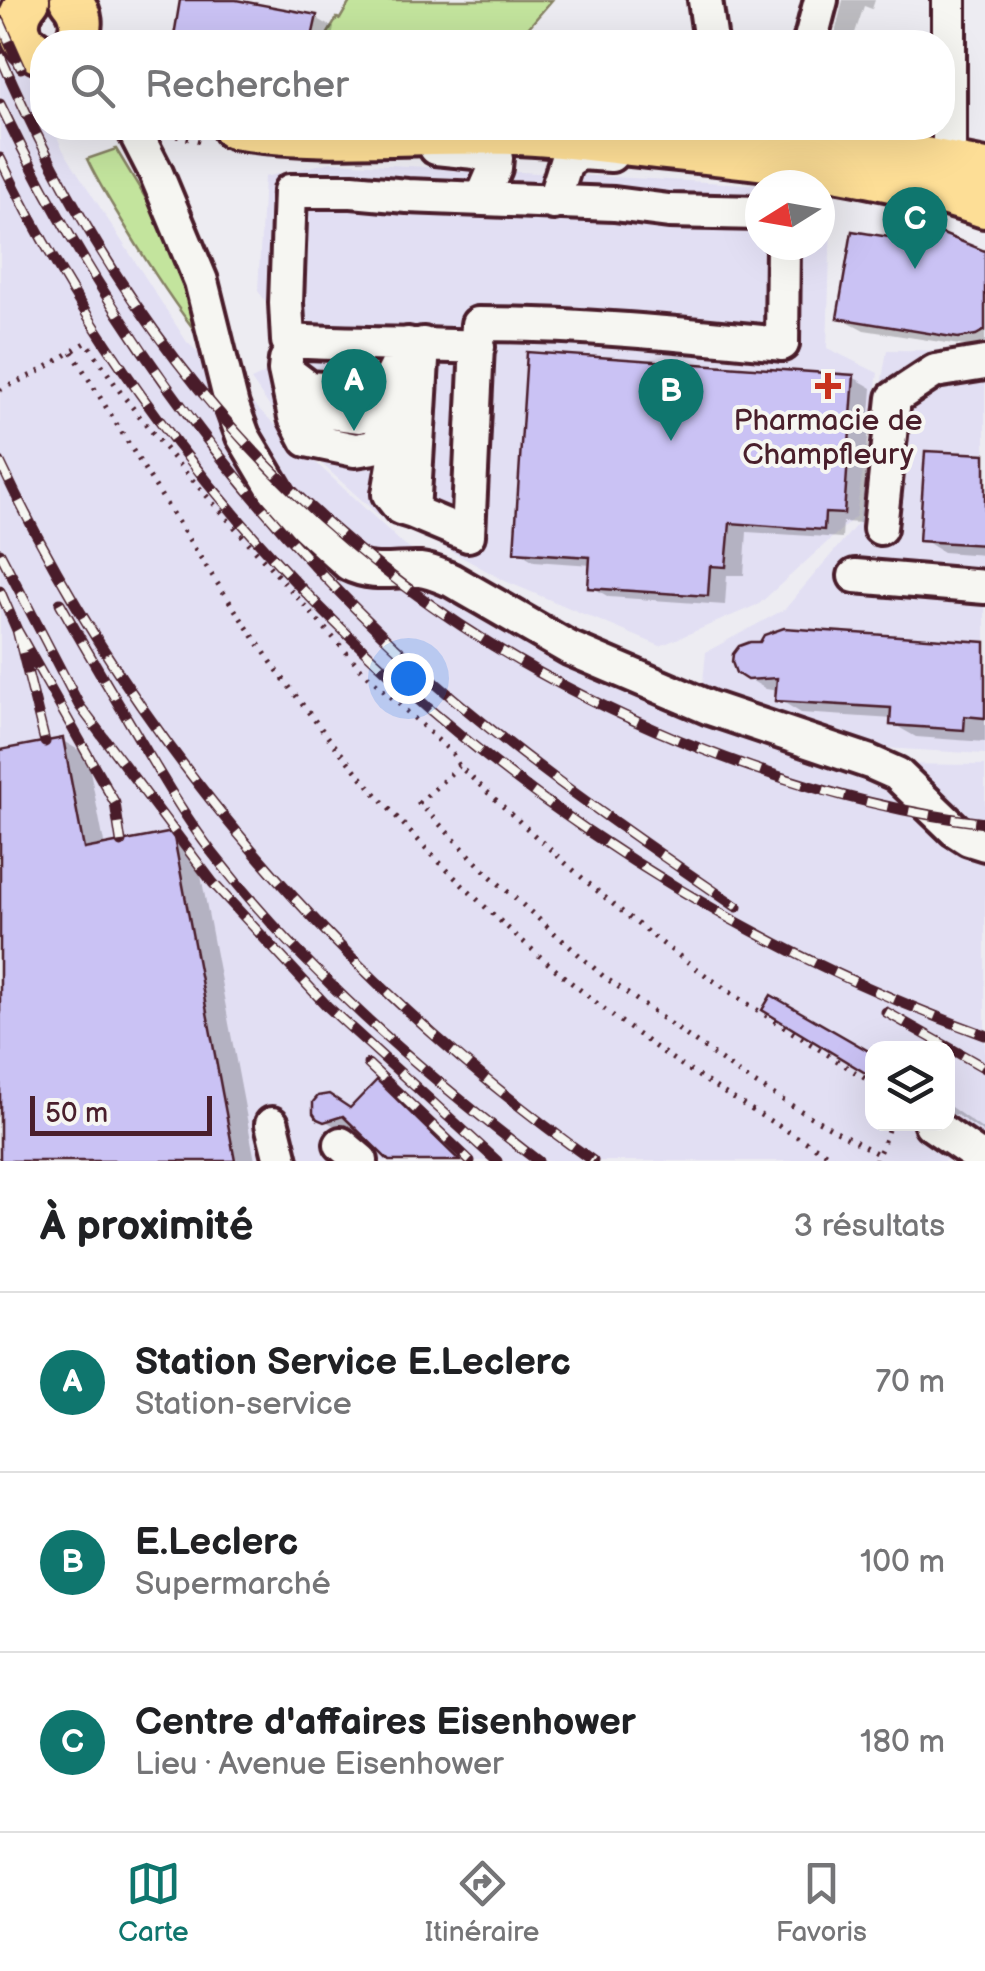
<!DOCTYPE html>
<html lang="fr">
<meta charset="utf-8">
<style>
body{margin:0;font-family:"Balsamiq Sans",sans-serif;background:#f2f2f2;color:#202124}
.controls{position:absolute;right:30px;bottom:30px;display:grid;overflow:hidden;border-radius:20px;box-shadow:0 10px 40px #0002}
.controls button{width:90px;height:90px;display:grid;place-items:center;padding:0;border:0;border-bottom:2px solid #e0e0e0;background:#fff;color:#202124;font:50px sans-serif}
.compass{position:absolute;left:745px;top:170px;width:90px;height:90px;border-radius:50%;background:#fff;box-shadow:0 10px 40px #0002;rotate:259deg}
.scale{position:absolute;left:30px;bottom:25px;width:182px;box-sizing:border-box;padding-left:10px;border:5px solid #4a1f2b;border-top:0;font-size:28px;line-height:35px;white-space:nowrap;color:#4a1f2b;-webkit-text-stroke:8px #f6f6f2;paint-order:stroke}
.you{position:absolute;left:408px;top:678px;width:35px;height:35px;margin:-25px;border:8px solid #fff;border-radius:50%;background:#1a73e8;box-shadow:0 0 0 15px #1a73e833}
.badge{display:grid;place-items:center;width:65px;height:65px;border-radius:50%;background:#0f766e;color:#fff;font-size:32px;font-weight:700}
.pin{position:absolute;translate:-50% -82px;filter:drop-shadow(0 2px 5px #0008)}
.pin::after{content:'';position:absolute;top:52px;width:35px;height:30px;background:inherit;clip-path:polygon(0 0,100% 0,50% 100%)}
.list{margin:0;padding:0;list-style:none}
h2{display:flex;justify-content:space-between;align-items:center;height:130px;margin:0;padding:0 40px;font-size:42px}
h2 small{font-size:32px;font-weight:400;color:#757577}
.list li{display:grid;grid-template-columns:65px 1fr auto;gap:30px;align-items:center;box-sizing:border-box;height:180px;padding:0 40px;border-top:2px solid #e0e0e0}
.list b{display:block;font-size:38px;white-space:nowrap}
.list p{margin:0;font-size:32px;white-space:nowrap;color:#757577}
.list em{font-size:32px;font-style:normal;color:#757577}
.icon{flex:none;width:55px;height:55px;fill:none;stroke:currentColor;stroke-width:2;stroke-linecap:round;stroke-linejoin:round}
.map{position:relative;flex:none;width:985px;height:1161px;overflow:hidden}
.search{position:absolute;background:#fff;box-shadow:0 10px 40px #0002;left:30px;right:30px;top:30px;height:110px;display:flex;align-items:center;gap:25px;box-sizing:border-box;padding:0 35px;border-radius:40px;color:#757577;font-size:38px}
.sheet{height:670px;background:#fff}
nav{display:flex;justify-content:space-around;align-items:center;box-sizing:border-box;height:140px;border-top:2px solid #e0e0e0;background:#fff;font-size:28px;color:#757577}
nav a{display:grid;justify-items:center;gap:5px}
nav .on{color:#0f766e}
.map>svg:first-child{display:block}
</style>
<div class="map">
<svg width="985" height="1161" viewBox="0 0 985 1161">
<rect width="100%" height="100%" fill="#edecf2"/>
<filter id="ink" filterUnits="userSpaceOnUse"><feTurbulence type="fractalNoise" baseFrequency=".01" numOctaves="2"/><feDisplacementMap in="SourceGraphic" scale="20" xChannelSelector="R" yChannelSelector="G"/><feConvolveMatrix kernelMatrix="1 2 1 2 8 2 1 2 1" color-interpolation-filters="sRGB"/></filter>
<g filter="url(#ink)">
<path fill="#e2dff3" fill-rule="evenodd" d="M0,9L42,104V128H53L63,150L187,342L404,545L551,650L883,764L985,765V1161H0ZM872,1048H948V1124H872Z
M332,162L762,185H760V245H820V188L832,189L827,348L878,373L856,516L759,604L660,646L505,581L429,539L386,522L313,456L277,417L251,380L262,375L281,357L271,324L272,310L258,291L264,177Z
M887,350L985,351V754L884,748L702,692L706,652L785,609L858,523Z"/>
<path fill="#c3e49d" stroke="#868264" stroke-width="2.5" d="M351,0H552L516,42H323L337,18L340,19Z
M116,149L177,250L211,351C177,310 149,266 122,221C110,201 97,181 87,159Z"/>
<path fill="#0003" d="M183,0H223L316,18L334,28L331,42H175Z
M843,0H875L872,9L864,6L852,42H833Z
M672,32L690,42H691H659Z
M541,35L569,42H533Z
M985,253V349L864,330L840,317Z
M853,377L872,388L862,523L843,522L842,538L747,532L744,575H727L725,605L609,597L590,586L592,565L534,561L516,550Z
M985,457V555L943,552L922,539Z
M985,644V742L916,737L893,724V719L801,713L778,699V691L766,689L742,675Z
M63,741L87,755L105,848L172,835L196,849L255,1161H0V753Z
M377,1083L400,1096L467,1161H393L361,1130L353,1133L343,1131L319,1117L351,1110Z
M948,1105L985,1131V1134L957,1115L948,1114Z"/>
<path fill="#cac2f4" stroke="#4a1f2b" stroke-width="2.5" d="M180,0H236L317,15L311,42H173Z
M913,228L938,232L985,251V330L976,335L958,338L837,318L852,231L895,238L901,232L912,234Z
M527,352L854,375L844,514L825,513L824,530L730,523L726,567L710,566L708,596L588,588L590,557L514,552Z
M925,451L985,454V545L919,541Z
M784,628L985,642V718L965,716L964,730L890,725L891,708L775,701L777,678L747,680L736,673L732,662L733,654L739,646L750,642H760L764,635Z
M63,738L84,849L173,832L235,1161H0V750Z
M771,995L872,1053V1077L762,1010Z
M377,1080L460,1161H389L343,1116L324,1122L317,1119L313,1113V1102L318,1096L329,1094L350,1108Z"/>
<g fill="none" stroke-linecap="round" stroke-linejoin="round">
<defs>
<path id="minor" d="M705,0L711,42
M949,0V162
M810,42L821,0
M133,128L156,173L201,281L232,406L243,436L284,505L349,564C373,576 395,569 420,570C431,571 441,576 451,580L569,648L623,671L710,708L870,762L897,774L955,830L969,839L985,844
M436,148L475,152L496,158L495,168L482,198
M553,203L566,162L580,153L611,155
M423,344L413,512L468,535L478,324C580,324 680,334 782,344L783,245
M478,347C415,344 352,345 288,341L286,303L290,191H352L407,196L614,204L669,211L760,213
M286,360L285,370L309,388L360,392L389,382L408,344
M285,370L295,417L307,440L355,450L374,447L386,432L398,397
M294,388L302,402L320,411L358,416L384,411L398,397
M397,448L389,494L400,508L413,512
M880,528L894,398L935,371L985,363
M855,576L985,587
M272,1124L281,1161
M931,1124L985,1161
M341,1144L361,1161"/>
<path id="major" d="M29,0C11,20 18,45 42,54
M71,0C82,13 84,27 75,42
M233,128C326,143 419,131 513,134C561,135 609,143 657,148C770,159 877,171 985,207
M771,128L985,170"/>
</defs>
<use href="#minor" stroke="#4a1f2b" stroke-width="40"/>
<use href="#major" stroke="#4a1f2b" stroke-width="48"/>
<path stroke="#4a1f2b" stroke-width="5" stroke-dasharray="2.5 8" stroke-linecap="butt" d="M166,134L204,142
M72,352C136,455 199,560 269,659C372,804 502,936 647,1041C708,1085 774,1124 840,1161
M0,390L40,371L87,342L121,393L172,457L363,671L452,753L459,766C529,830 598,896 674,952C737,1000 806,1040 872,1083
M459,766L419,803L489,875L603,976L743,1076L811,1117L878,1154
M875,1161L882,1147L890,1124"/>
<use href="#minor" stroke="#f6f6f2" stroke-width="32"/>
<use href="#major" stroke="#fdde96" stroke-width="40"/>
<defs>
<path id="rail" d="M0,21L21,68
M0,55C139,377 353,605 679,740C778,780 879,811 985,823
M0,104C98,307 230,491 394,646C499,744 619,826 737,907
M0,158C195,561 565,883 985,1035
M0,462C132,742 341,982 593,1161
M0,553L79,705L213,883L327,1006L497,1161
M0,591L17,630L45,742
M60,603C86,650 114,696 141,742C163,779 185,817 211,851C303,970 419,1070 538,1161
M17,630L115,803L121,842
M886,1012L985,1068
M368,1064L470,1161"/>
</defs>
<use href="#rail" stroke="#4a1f2b" stroke-width="11"/>
<use href="#rail" stroke="#f6f6f2" stroke-width="8" stroke-dasharray="22" stroke-linecap="butt"/>
</g>
</g>
<path fill="#c8321e" stroke="#f6f6f2" stroke-width="4" d="M823 371h10v10h10v10h-10v10h-10v-10h-10v-10h10z"/>
<g text-anchor="middle" stroke-width="8" stroke-linejoin="round" paint-order="stroke">
<g font-size="30" fill="#4a1f2b" stroke="#f6f6f2">
<text x="828" y="430">Pharmacie de<tspan x="828" dy="34">Champfleury</tspan></text>
</g>
</g>
</svg>
<div class="controls">
<button><svg class="icon" aria-label="layers" viewBox="0 0 24 24"><path d="M12 4l9 5-9 5-9-5zM3 14l9 5 9-5"/></svg></button>
</div>
<svg class="compass" viewBox="-18 -18 36 36"><path d="M0-13l5 13h-10z" fill="#e53935"/><path d="M0 13l5-13h-10z" fill="#757577"/></svg>
<div class="scale">50 m</div>
<div class="you"></div>
<div class="pin badge" style="left:354px;top:431px">A</div>
<div class="pin badge" style="left:671px;top:441px">B</div>
<div class="pin badge" style="left:915px;top:269px">C</div>
<div class="search"><svg class="icon" aria-label="search" viewBox="0 0 24 24"><circle cx="10" cy="10" r="6"/><path d="M15 15l6 6"/></svg>Rechercher</div>
</div>
<section class="sheet">
<h2>À proximité<small>3 résultats</small></h2>
<ul class="list">
<li><span class="badge">A</span><div><b>Station Service E.Leclerc</b><p>Station-service</p></div><em>70 m</em></li>
<li><span class="badge">B</span><div><b>E.Leclerc</b><p>Supermarché</p></div><em>100 m</em></li>
<li><span class="badge">C</span><div><b>Centre d'affaires Eisenhower</b><p>Lieu · Avenue Eisenhower</p></div><em>180 m</em></li>
</ul>
</section>
<nav>
<a class="on"><svg class="icon" aria-label="map" viewBox="0 0 24 24"><path d="M3 6l6-2 6 2 6-2v14l-6 2-6-2-6 2zM9 4v14M15 6v14"/></svg>Carte</a>
<a><svg class="icon" aria-label="directions" viewBox="0 0 24 24"><path d="M12 3l9 9-9 9-9-9zM9 14v-3h6M13 9l2 2-2 2"/></svg>Itinéraire</a>
<a><svg class="icon" aria-label="saved" viewBox="0 0 24 24"><path d="M7 4h10v16l-5-4-5 4z"/></svg>Favoris</a>
</nav>
